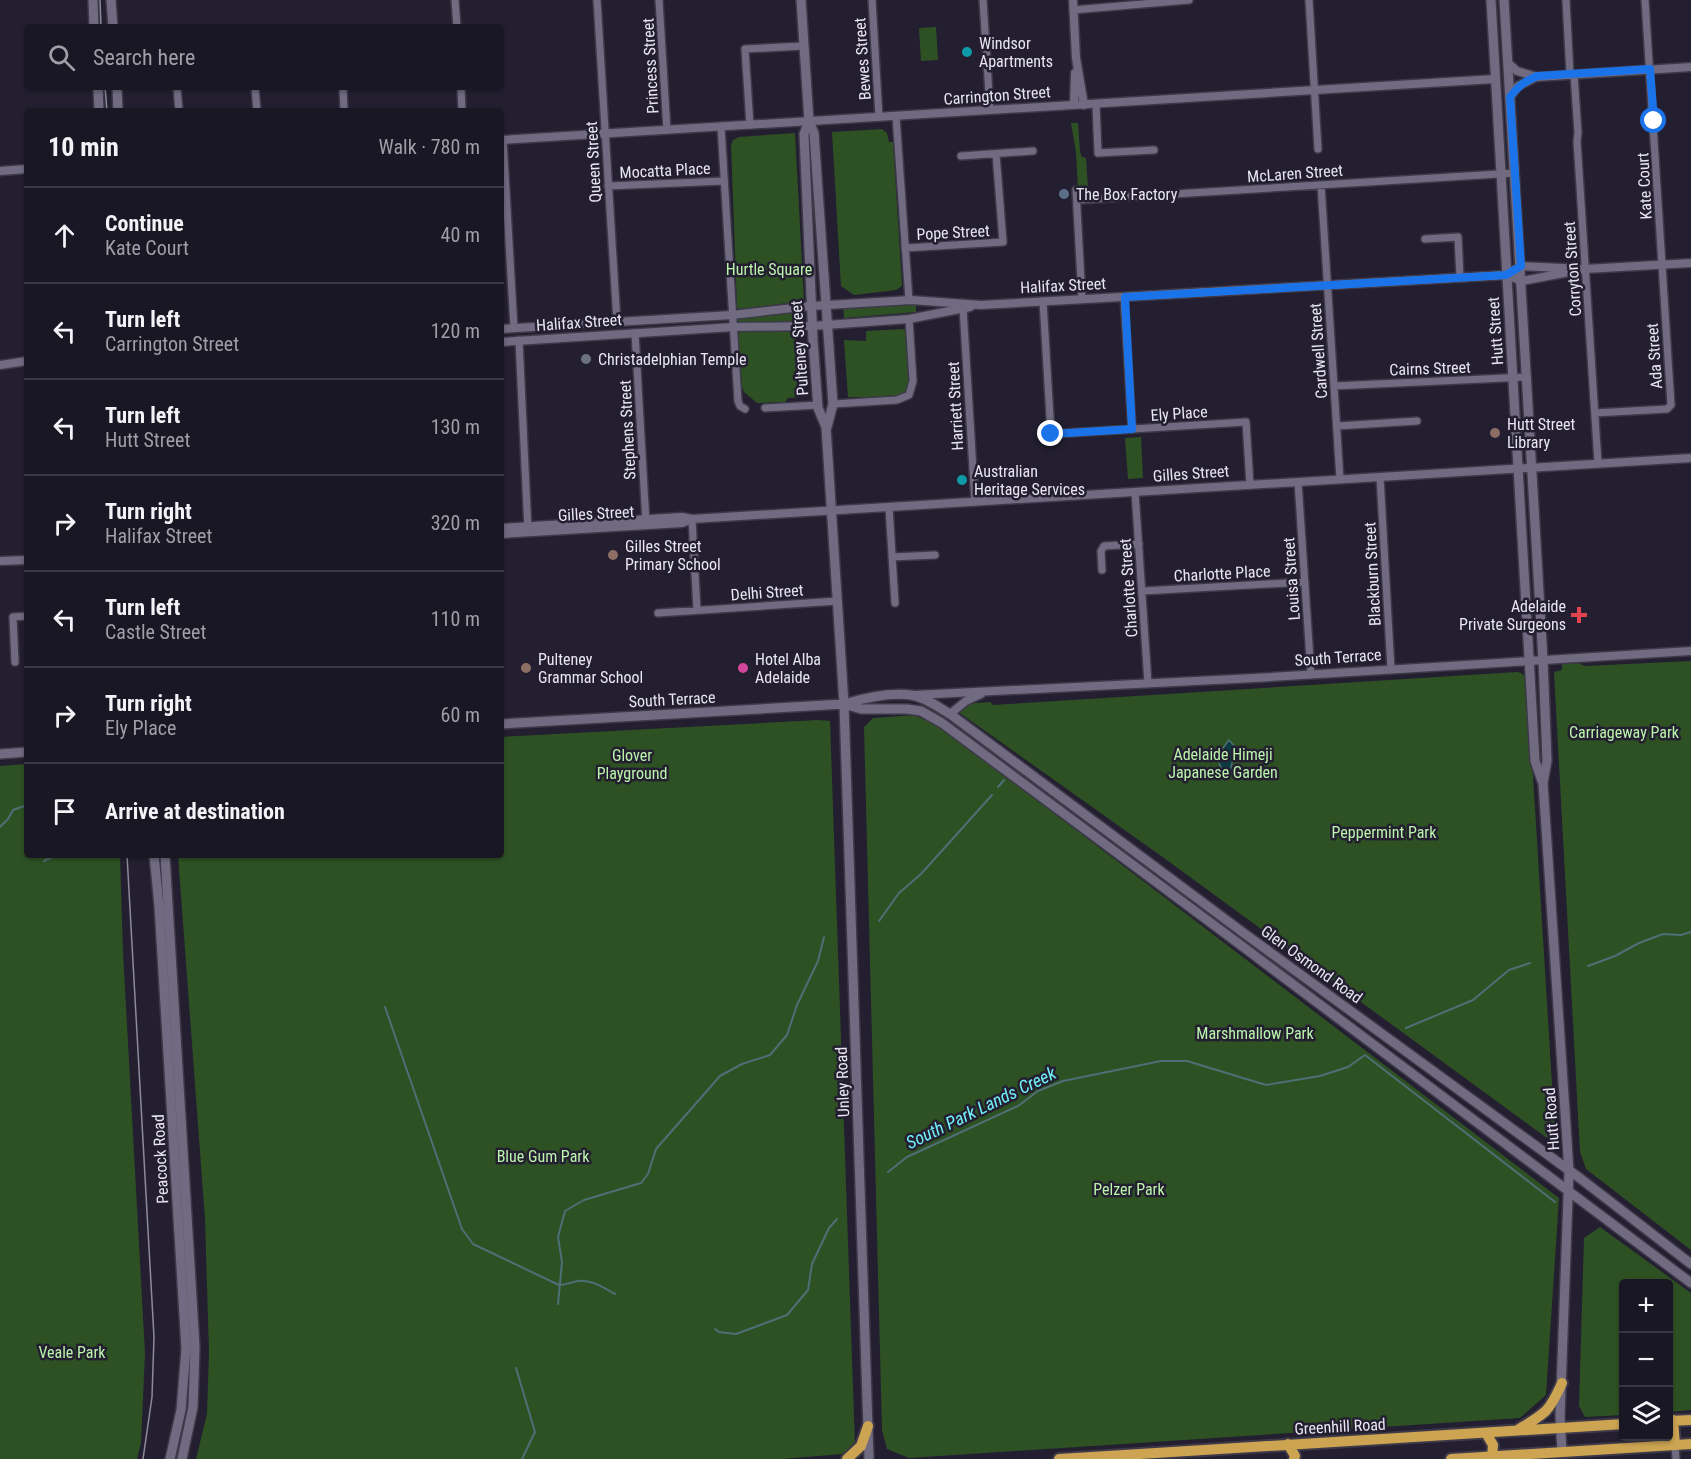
<!DOCTYPE html>
<meta charset="utf-8">
<style>
body{margin:0;font-family:"Roboto Condensed",sans-serif;background:#23202d;color:#f1f3f6}
.controls{position:absolute;right:18px;bottom:18px;display:grid;overflow:hidden;border-radius:6px;box-shadow:0 2px 4px #0004}
.controls button{width:54px;height:54px;display:grid;place-items:center;padding:0;border:0;border-bottom:2px solid #383642;background:#1a1725;color:#f1f3f6;font:30px sans-serif}
.stop{position:absolute;width:18px;height:18px;margin:-14px;border:4px solid #1a73e8;border-radius:50%;background:#fff}
.stop.end{background:#1a73e8;border-color:#fff;box-shadow:0 2px 6px #0008}
.list{margin:0;padding:0;list-style:none}
h2{display:flex;justify-content:space-between;align-items:center;height:78px;margin:0;padding:0 24px;font-size:26px}
h2 small{font-size:20px;font-weight:400;color:#9f9fa7}
.list li{display:grid;grid-template-columns:39px 1fr auto;gap:18px;align-items:center;box-sizing:border-box;height:96px;padding:0 24px;border-top:2px solid #383642}
.list b{display:block;font-size:22px;white-space:nowrap}
.list p{margin:0;font-size:20px;white-space:nowrap;color:#9f9fa7}
.list em{font-size:20px;font-style:normal;color:#9f9fa7}
.icon{flex:none;width:33px;height:33px;fill:none;stroke:currentColor;stroke-width:2;stroke-linecap:round;stroke-linejoin:round}
.map{position:relative;flex:none;width:1691px;height:1459px;overflow:hidden}
.search{position:absolute;background:#1a1725;box-shadow:0 2px 4px #0004;left:24px;top:24px;width:480px;height:66px;display:flex;align-items:center;gap:15px;box-sizing:border-box;padding:0 21px;border-radius:6px;color:#9f9fa7;font-size:22px}
.panel{position:absolute;background:#1a1725;box-shadow:0 2px 4px #0004;left:24px;top:108px;width:480px;height:750px;border-radius:6px}
.map>svg:first-child{display:block}
</style>
<div class="map">
<svg width="1691" height="1459" viewBox="0 0 1691 1459">
<rect width="100%" height="100%" fill="#231f31"/>
<path fill="#2e5124" d="M936,27L938,60L921,61L919,28Z
M1071,123H1078L1080,152L1082,157L1086,158L1088,188L1078,189L1076,152Z
M882,129L887,133L889,142H893L902,286L896,290L854,295L841,286L832,132Z
M795,133L804,301L739,309L737,307L731,145L733,140L739,137Z
M887,303L916,305V312L844,318L843,306Z
M796,312L797,325L738,322V318Z
M906,329L910,380L907,391L897,397H848L844,340L866,341V331Z
M742,330L789,331L797,341V348H800L801,366L797,367L798,384L801,385L802,397L788,398L785,402L757,403L744,392L742,387L738,334Z
M1141,437L1143,478L1128,479L1125,438Z
M1573,661L1585,666L1691,661V1250L1586,1169L1580,1152L1554,672L1562,670V662Z
M1517,672L1521,673L1527,678L1555,1133L1547,1138L1164,858L957,711L964,704L990,702L993,705Z
M914,715L941,727L1559,1198L1546,1395L1520,1418L909,1458L887,1449L882,1430L864,727L873,718Z
M818,720L830,721L855,1446L843,1454L781,1459H196L207,1414L209,1352L205,1219L178,855H501V737Z
M27,764V855H120L123,952L145,1353L141,1443L137,1459H0V766Z
M1600,1227L1691,1293V1410L1669,1412L1668,1284H1624L1623,1415L1585,1417L1579,1406L1584,1238Z"/>
<path fill="#0c3c40" stroke="#4e6f75" stroke-width="1.5" d="M1229,740L1236,748L1231,767L1233,772L1225,776L1219,763L1223,748Z"/>
<g fill="none" stroke-linecap="round" stroke-linejoin="round">
<path stroke="#4e6f75" stroke-width="2" d="M998,787L1004,780
M0,827L8,819L13,810L27,805
M44,861L56,855
M879,921L899,893L921,874L992,795
M1588,966L1615,956L1639,943L1663,934L1681,935L1691,932
M385,1007L462,1229L473,1244L559,1285C567,1285 571,1282 578,1281C591,1279 604,1288 615,1294
M1406,1028L1473,1000L1509,970L1530,963
M888,1172L907,1157L1018,1106L1038,1091L1063,1081L1161,1061H1187L1266,1085L1320,1076L1348,1067L1365,1055L1555,1202
M558,1304L562,1262L558,1237L565,1211L584,1200L641,1183L648,1174L656,1149L720,1076L742,1064L770,1055L787,1035L797,1005L818,961L824,937
M715,1329L719,1332L736,1334L787,1315L808,1290L812,1264L829,1228L837,1219
M516,1368L535,1432L522,1459"/>
<defs>
<path id="minor" d="M455,0L457,27
M597,0L617,322
M659,0L667,130
M872,0L879,117
M983,0L990,110
M1309,0L1318,149
M1566,0L1570,74
M1073,10L1189,0
M1574,74L1578,133L1577,141L1598,463
M177,87L179,111
M255,87L257,111
M343,87L344,111
M461,87L462,111
M1096,104L1098,153L1154,150
M896,116L909,300
M750,125L745,49L803,46
M721,127L738,401L740,406L745,409
M503,140L514,328
M961,156L1033,151
M1321,185L1340,479
M608,186L724,181
M1076,190L1082,299
M1077,200L1515,173
M1425,239L1458,237L1460,277
M905,248L1003,242L996,154
M1124,297L1132,429
M1043,301L1051,434L1246,422L1250,485
M963,308L975,502
M635,333L646,522
M519,340L528,530
M1334,386L1527,377
M833,404L897,400L909,395L913,381L909,319
M765,408L818,405
M1595,413L1667,409L1671,405L1645,0
M1337,426L1417,421
M1380,477L1391,669
M1298,482L1311,674
M1135,492L1148,683
M889,507L895,603
M692,519L697,610
M892,557L935,555
M1102,570L1101,551L1104,546L1139,544
M1142,591L1305,582
M658,613L838,601
M15,662L13,617L27,616
M1675,1445L1676,1459"/>
<path id="tertiary" d="M1073,0L1076,58L1084,105
M1508,63L1517,71L1537,77L1691,67
M1510,97L1518,86L1536,77
M1074,105L1075,73
M501,140L1495,79
M0,171L27,169
M1506,275L1521,266L1585,269L1691,263
M501,329L732,315L811,306L911,300L981,305L1506,275L1522,281L1585,269
M501,342L733,327L812,326L909,319L970,307
M0,365L27,361
M501,528L682,517L692,519L1691,458
M501,534L682,523L692,519
M0,561L27,560
M915,695L1255,678L1691,651
M950,714L966,701L981,694"/>
<path id="secondary" d="M93,0L94,27
M111,0L113,27
M801,0L809,121L814,133L833,404L827,427
M1491,0L1535,761L1542,781
M1504,0L1543,660L1547,761L1543,783L1569,1171L1560,1416L1562,1452
M98,87L99,111
M117,87L118,111
M809,121L804,134L813,340L818,408L826,427L844,704L869,1459
M844,704L861,709H907L921,711L942,723L1238,943L1691,1283
M501,724L844,704C864,698 889,692 911,695C925,697 938,707 950,714L1245,934L1581,1179L1691,1264
M0,754L27,752
M154,855L159,906L186,1349L181,1410L170,1459
M165,855L195,1347L193,1407L182,1459"/>
<path id="trunk" d="M1673,1420L1675,1445
M1669,1421L1691,1420
M1519,1429C1546,1413 1549,1412 1562,1383
M1486,1433L1493,1445L1492,1457
M1288,1444L1295,1456L1294,1459
M847,1459L861,1446L868,1426
M1059,1459L1624,1424
M1451,1459L1691,1444"/>
</defs>
<use href="#minor" stroke="#3d3948" stroke-width="10"/>
<use href="#tertiary" stroke="#3d3948" stroke-width="11"/>
<use href="#secondary" stroke="#3d3948" stroke-width="12"/>
<use href="#trunk" stroke="#3d3948" stroke-width="14"/>
<use href="#minor" stroke="#706b81" stroke-width="7"/>
<use href="#tertiary" stroke="#706b81" stroke-width="8"/>
<use href="#secondary" stroke="#706b81" stroke-width="9"/>
<use href="#trunk" stroke="#cca452" stroke-width="10"/>
<path stroke="#8e8b99" stroke-width="1.5" d="M100,0L101,27
M105,87L107,111
M127,855L154,1337L152,1397L143,1459"/>
</g>
<g fill="none" stroke-linecap="round" stroke-linejoin="round">
<path stroke="#1a73e8" stroke-width="8" d="M1051,434L1132,429L1125,297L1506,275L1521,266L1510,97C1518,86 1524,82 1537,76L1650,69L1654,121"/>
</g>
<g fill="#0f9aa8" stroke="#231f31" stroke-width="2">
<circle cx="967" cy="52" r="6"/>
<circle cx="962" cy="480" r="6"/>
</g>
<circle fill="#5c6f8a" stroke="#231f31" stroke-width="2" cx="1064" cy="194" r="6"/>
<circle fill="#6b7280" stroke="#231f31" stroke-width="2" cx="586" cy="359" r="6"/>
<g fill="#8d6e63" stroke="#231f31" stroke-width="2">
<circle cx="1495" cy="433" r="6"/>
<circle cx="613" cy="555" r="6"/>
<circle cx="526" cy="668" r="6"/>
</g>
<path fill="#e0444e" stroke="#231f31" stroke-width="2" d="M1576 606h6v6h6v6h-6v6h-6v-6h-6v-6h6z"/>
<circle fill="#d1479c" stroke="#231f31" stroke-width="2" cx="743" cy="668" r="6"/>
<g text-anchor="middle" stroke-width="5" stroke-linejoin="round" paint-order="stroke">
<g font-size="16" fill="#e9e6f2" stroke="#231f31" text-anchor="start">
<text x="979" y="49">Windsor<tspan x="979" dy="18">Apartments</tspan></text>
<text x="1076" y="200">The Box Factory</text>
<text x="598" y="365">Christadelphian Temple</text>
<text x="1507" y="430">Hutt Street<tspan x="1507" dy="18">Library</tspan></text>
<text x="974" y="477">Australian<tspan x="974" dy="18">Heritage Services</tspan></text>
<text x="625" y="552">Gilles Street<tspan x="625" dy="18">Primary School</tspan></text>
<text x="1566" y="612" text-anchor="end">Adelaide<tspan x="1566" dy="18">Private Surgeons</tspan></text>
<text x="538" y="665">Pulteney<tspan x="538" dy="18">Grammar School</tspan></text>
<text x="755" y="665">Hotel Alba<tspan x="755" dy="18">Adelaide</tspan></text>
</g>
<g font-size="16" fill="#e9e6f2" stroke="#231f31">
<text transform="translate(862 59) rotate(-94)" y="6">Bewes Street</text>
<text transform="translate(650 66) rotate(-93)" y="6">Princess Street</text>
<text transform="translate(997 95) rotate(-4)" y="6">Carrington Street</text>
<text transform="translate(593 162) rotate(-93)" y="6">Queen Street</text>
<text transform="translate(665 170) rotate(-3)" y="6">Mocatta Place</text>
<text transform="translate(1295 173) rotate(-4)" y="6">McLaren Street</text>
<text transform="translate(1644 186) rotate(-93)" y="6">Kate Court</text>
<text transform="translate(953 232) rotate(-3)" y="6">Pope Street</text>
<text transform="translate(1572 269) rotate(-94)" y="6">Corryton Street</text>
<text transform="translate(1063 285) rotate(-3)" y="6">Halifax Street</text>
<text transform="translate(579 322) rotate(-4)" y="6">Halifax Street</text>
<text transform="translate(1495 331) rotate(-94)" y="6">Hutt Street</text>
<text transform="translate(799 348) rotate(-94)" y="6">Pulteney Street</text>
<text transform="translate(1318 351) rotate(-94)" y="6">Cardwell Street</text>
<text transform="translate(1654 356) rotate(-94)" y="6">Ada Street</text>
<text transform="translate(1430 368) rotate(-2)" y="6">Cairns Street</text>
<text transform="translate(955 406) rotate(-93)" y="6">Harriett Street</text>
<text transform="translate(1179 413) rotate(-4)" y="6">Ely Place</text>
<text transform="translate(627 430) rotate(-93)" y="6">Stephens Street</text>
<text transform="translate(1191 473) rotate(-4)" y="6">Gilles Street</text>
<text transform="translate(596 513) rotate(-3)" y="6">Gilles Street</text>
<text transform="translate(1222 573) rotate(-3)" y="6">Charlotte Place</text>
<text transform="translate(1372 574) rotate(-93)" y="6">Blackburn Street</text>
<text transform="translate(1291 579) rotate(-94)" y="6">Louisa Street</text>
<text transform="translate(1128 588) rotate(-94)" y="6">Charlotte Street</text>
<text transform="translate(767 592) rotate(-4)" y="6">Delhi Street</text>
<text transform="translate(1338 657) rotate(-4)" y="6">South Terrace</text>
<text transform="translate(672 699) rotate(-3)" y="6">South Terrace</text>
<text transform="translate(1312 964) rotate(36)" y="6">Glen Osmond Road</text>
<text transform="translate(842 1082) rotate(-92)" y="6">Unley Road</text>
<text transform="translate(1551 1119) rotate(-94)" y="6">Hutt Road</text>
<text transform="translate(160 1159) rotate(-93)" y="6">Peacock Road</text>
<text transform="translate(1340 1426) rotate(-3)" y="6">Greenhill Road</text>
</g>
<g font-size="16" fill="#bbf4ab" stroke="#231f31">
<text x="769" y="275">Hurtle Square</text>
<text x="1624" y="738">Carriageway Park</text>
<text x="1223" y="760">Adelaide Himeji<tspan x="1223" dy="18">Japanese Garden</tspan></text>
<text x="632" y="761">Glover<tspan x="632" dy="18">Playground</tspan></text>
<text x="1384" y="838">Peppermint Park</text>
<text x="1255" y="1039">Marshmallow Park</text>
<text x="543" y="1162">Blue Gum Park</text>
<text x="1129" y="1195">Pelzer Park</text>
<text x="72" y="1358">Veale Park</text>
</g>
<g font-size="18" font-style="italic" fill="#72f0fa" stroke="#231f31">
<text transform="translate(981 1108) rotate(-26)" y="6">South Park Lands Creek</text>
</g>
</g>
</svg>
<div class="controls">
<button>+</button>
<button>−</button>
<button><svg class="icon" aria-label="layers" viewBox="0 0 24 24"><path d="M12 4l9 5-9 5-9-5zM3 14l9 5 9-5"/></svg></button>
</div>
<div class="stop" style="left:1654px;top:121px"></div>
<div class="stop end" style="left:1051px;top:434px"></div>
<div class="search"><svg class="icon" aria-label="search" viewBox="0 0 24 24"><circle cx="10" cy="10" r="6"/><path d="M15 15l6 6"/></svg>Search here</div>
<section class="panel">
<h2>10 min<small>Walk · 780 m</small></h2>
<ul class="list">
<li><svg class="icon" aria-label="ahead" viewBox="0 0 24 24"><path d="M12 20V5M6 11l6-6 6 6"/></svg><div><b>Continue</b><p>Kate Court</p></div><em>40 m</em></li>
<li><svg class="icon" aria-label="left" viewBox="0 0 24 24"><path d="M17 20v-9H6M10 6l-5 5 5 5"/></svg><div><b>Turn left</b><p>Carrington Street</p></div><em>120 m</em></li>
<li><svg class="icon" aria-label="left" viewBox="0 0 24 24"><path d="M17 20v-9H6M10 6l-5 5 5 5"/></svg><div><b>Turn left</b><p>Hutt Street</p></div><em>130 m</em></li>
<li><svg class="icon" aria-label="right" viewBox="0 0 24 24"><path d="M7 20v-9h11M14 6l5 5-5 5"/></svg><div><b>Turn right</b><p>Halifax Street</p></div><em>320 m</em></li>
<li><svg class="icon" aria-label="left" viewBox="0 0 24 24"><path d="M17 20v-9H6M10 6l-5 5 5 5"/></svg><div><b>Turn left</b><p>Castle Street</p></div><em>110 m</em></li>
<li><svg class="icon" aria-label="right" viewBox="0 0 24 24"><path d="M7 20v-9h11M14 6l5 5-5 5"/></svg><div><b>Turn right</b><p>Ely Place</p></div><em>60 m</em></li>
<li><svg class="icon" aria-label="arrive" viewBox="0 0 24 24"><path d="M6 21V4h12l-3 4 3 4H6"/></svg><div><b>Arrive at destination</b></div></li>
</ul>
</section>
</div>
